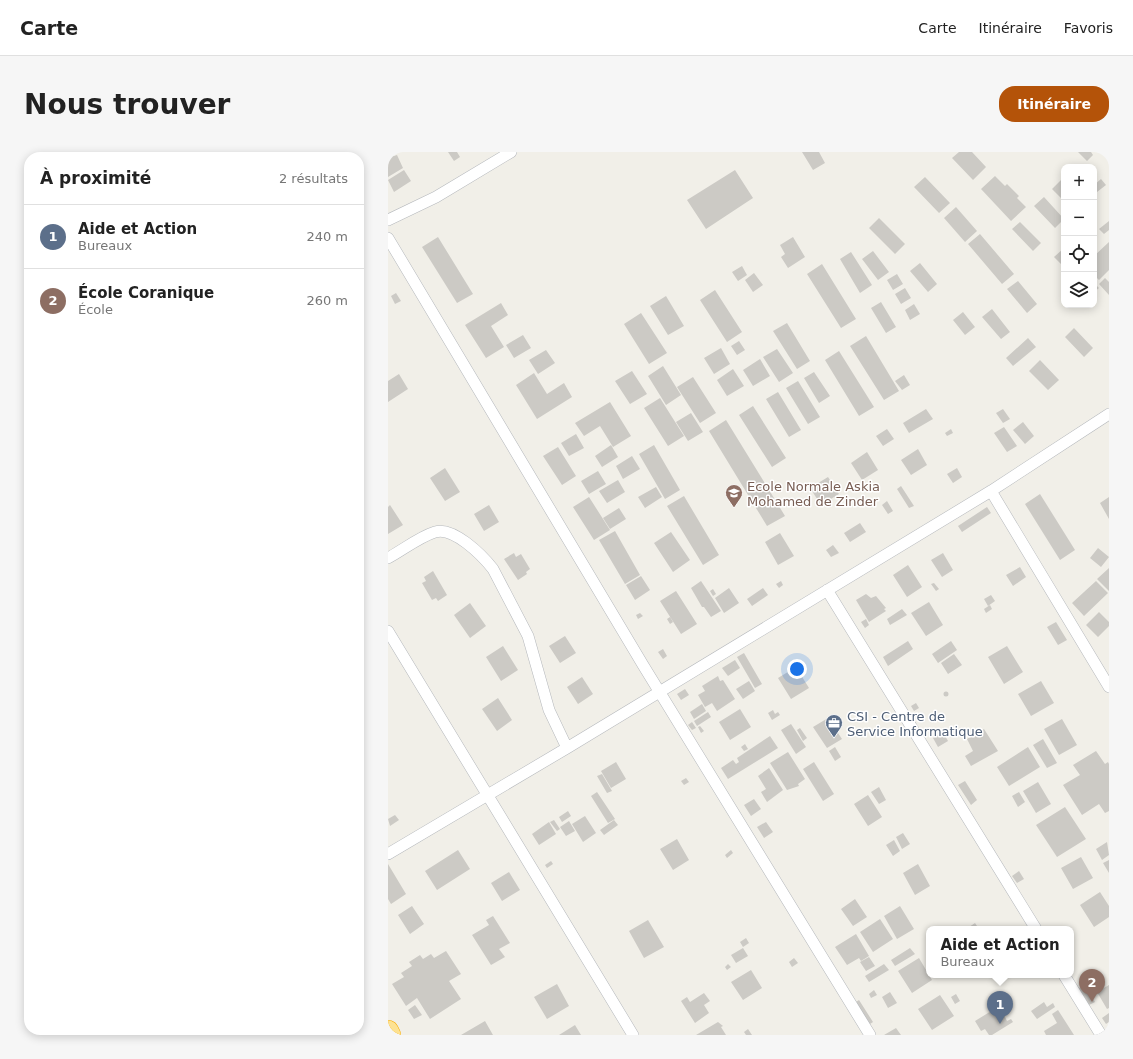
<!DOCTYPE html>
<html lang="fr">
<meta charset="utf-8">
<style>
body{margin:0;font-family:"DejaVu Sans",sans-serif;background:#f6f6f6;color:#222}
.controls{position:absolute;right:12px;top:12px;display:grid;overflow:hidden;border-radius:8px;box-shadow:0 2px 10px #0003}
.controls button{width:36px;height:36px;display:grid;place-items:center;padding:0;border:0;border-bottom:1px solid #e0e0e0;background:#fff;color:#222;font:20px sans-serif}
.you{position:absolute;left:409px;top:517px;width:14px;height:14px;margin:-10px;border:3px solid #fff;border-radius:50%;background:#1a73e8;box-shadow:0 0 0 6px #1a73e833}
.badge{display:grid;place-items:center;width:26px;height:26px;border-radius:50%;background:#b45309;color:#fff;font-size:13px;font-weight:700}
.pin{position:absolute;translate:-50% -33px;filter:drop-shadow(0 1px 2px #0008)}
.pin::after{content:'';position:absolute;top:21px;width:14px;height:12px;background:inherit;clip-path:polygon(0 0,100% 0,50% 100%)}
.popup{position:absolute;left:538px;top:774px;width:148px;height:52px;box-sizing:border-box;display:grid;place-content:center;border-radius:8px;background:#fff;filter:drop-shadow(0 1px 3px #0005);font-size:13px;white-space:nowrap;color:#767676}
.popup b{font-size:15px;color:#222}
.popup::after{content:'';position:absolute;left:50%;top:100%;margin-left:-8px;border:8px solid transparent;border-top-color:#fff}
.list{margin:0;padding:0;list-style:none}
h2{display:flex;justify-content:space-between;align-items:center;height:52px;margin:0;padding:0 16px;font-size:17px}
h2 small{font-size:13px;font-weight:400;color:#767676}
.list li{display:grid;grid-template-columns:26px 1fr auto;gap:12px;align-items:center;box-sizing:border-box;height:64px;padding:0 16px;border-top:1px solid #e0e0e0}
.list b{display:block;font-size:15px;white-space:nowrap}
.list p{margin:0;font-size:13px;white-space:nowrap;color:#767676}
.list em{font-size:13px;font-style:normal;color:#767676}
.icon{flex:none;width:22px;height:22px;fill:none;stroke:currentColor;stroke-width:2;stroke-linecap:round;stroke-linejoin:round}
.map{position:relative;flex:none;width:721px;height:883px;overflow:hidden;border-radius:16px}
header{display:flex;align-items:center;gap:24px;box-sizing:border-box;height:56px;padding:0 20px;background:#fff;border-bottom:1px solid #e0e0e0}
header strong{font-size:19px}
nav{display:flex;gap:22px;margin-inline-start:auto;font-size:14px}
.intro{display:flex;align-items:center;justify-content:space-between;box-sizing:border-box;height:96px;padding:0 24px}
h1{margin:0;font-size:28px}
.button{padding:10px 18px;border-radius:16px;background:#b45309;color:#fff;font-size:14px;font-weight:700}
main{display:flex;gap:24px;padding:0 24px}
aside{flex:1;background:#fff;border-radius:16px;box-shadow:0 2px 10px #0003}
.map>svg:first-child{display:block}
</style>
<header>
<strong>Carte</strong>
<nav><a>Carte</a><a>Itinéraire</a><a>Favoris</a></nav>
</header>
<div class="intro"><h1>Nous trouver</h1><a class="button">Itinéraire</a></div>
<main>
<aside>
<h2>À proximité<small>2 résultats</small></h2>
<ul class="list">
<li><span class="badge" style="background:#5c6f8a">1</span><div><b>Aide et Action</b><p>Bureaux</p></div><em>240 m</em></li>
<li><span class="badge" style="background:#8d6e63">2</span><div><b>École Coranique</b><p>École</p></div><em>260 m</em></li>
</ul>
</aside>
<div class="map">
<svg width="721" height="883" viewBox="0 0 721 883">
<rect width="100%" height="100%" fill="#f1efe8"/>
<path fill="#cccac5" d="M60,0H69L72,5L66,9Z
M414,0H431L437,11L425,18Z
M571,0H584L598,15L585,28L564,6Z
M690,0H703L705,3L699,9Z
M5,2L6,4L9,3L15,16L0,25V5Z
M16,18L23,29L6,40L0,28Z
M347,18L365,46L318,77L299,48Z
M607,24L617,34L619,32L631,44L629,46L638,55L623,69L593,37Z
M537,25L562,51L551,61L526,35Z
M675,26L676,27V49L664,37Z
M713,27L718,33L709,40L706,33Z
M656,45L676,67L667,76L646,54Z
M568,55L589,79L577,90L556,66Z
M491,66L517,92L507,102L481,76Z
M721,69V78L716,82L711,77Z
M632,70L653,91L645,99L624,77Z
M592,82L626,122L614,132L580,92Z
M50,85L85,142L69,151L34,95Z
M405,85L417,105L400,116L393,105L397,102L392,93Z
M721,90V118L711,128L706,123V104Z
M676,96V115L666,105Z
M485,99L501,120L490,128L474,107Z
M463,100L484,133L472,141L452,107Z
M532,111L549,132L540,140L522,119Z
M434,112L468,167L453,176L419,122Z
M354,114L359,123L350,129L344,120Z
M366,121L375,133L365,140L357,128Z
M509,122L515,132L505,138L499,128Z
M717,126L721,130V143L711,132Z
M630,129L649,152L639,161L619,137Z
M706,131L711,136L706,140Z
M517,136L523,146L513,152L507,142Z
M327,138L354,180L339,190L312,148Z
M8,141L13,149L7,152L3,144Z
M278,144L296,174L280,183L262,154Z
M493,150L508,175L498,181L483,156Z
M113,151L120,163L103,174L116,195L98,206L77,173Z
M526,152L532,162L522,168L517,158Z
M604,157L622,180L613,187L594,165Z
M575,160L587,175L577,183L565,168Z
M253,161L279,201L261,212L236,172Z
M399,171L422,209L409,217L385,179Z
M686,176L705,196L696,205L677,185Z
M135,183L143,196L126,206L118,193Z
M478,184L511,239L496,248L462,194Z
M640,186L648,195L625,214L618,206Z
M351,189L357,198L349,203L343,194Z
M333,196L342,212L326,222L316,206Z
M389,197L405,221L391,230L375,205Z
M158,198L167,211L150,222L141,208Z
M451,199L486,255L471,264L437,208Z
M372,207L382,224L365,234L355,218Z
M652,208L671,228L660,238L641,219Z
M275,214L293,243L278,253L260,224Z
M345,217L356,234L339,244L329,228Z
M244,219L259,242L242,252L227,229Z
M426,220L442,244L431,251L416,226Z
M146,221L159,242L176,231L184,245L149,267L128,233Z
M11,222L20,237L0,250V229Z
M516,223L522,233L514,238L507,229Z
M305,225L328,261L312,271L289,235Z
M410,229L432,265L420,272L398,236Z
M390,240L413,278L401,285L378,247Z
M272,246L296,284L280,294L256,256Z
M222,250L243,284L225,295L212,274L196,284L187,271Z
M365,254L398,306L384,315L351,263Z
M538,257L545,267L521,281L515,271Z
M615,257L622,267L615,271L608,261Z
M303,261L315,280L300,289L288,270Z
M338,268L397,364L379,374L321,279Z
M635,270L646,284L637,292L625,278Z
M616,275L629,294L619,300L606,281Z
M499,277L506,287L495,294L488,284Z
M563,277L565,281L559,284L557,281Z
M188,282L196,296L181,304L173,291Z
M223,293L230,305L214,315L207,304Z
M266,293L292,338L277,347L251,302Z
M170,295L188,324L174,333L155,304Z
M530,297L539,313L523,323L513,308Z
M479,300L490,318L474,328L463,311Z
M244,304L252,317L235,327L228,314Z
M57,316L72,340L57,349L42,326Z
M569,316L574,325L565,331L559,322Z
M210,319L218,332L201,342L193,329Z
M440,325L451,342L433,353L422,336Z
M230,328L237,340L219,351L211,339Z
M513,334L526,354L521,356L509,337Z
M268,335L274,345L257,356L250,345Z
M652,342L687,398L672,408L637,352Z
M296,344L331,403L315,413L279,354Z
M201,345L222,378L206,388L185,355Z
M721,345V367L712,351Z
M499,349L505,359L500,362L494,353Z
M2,353L15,373L0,382V355Z
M101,353L111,370L96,379L86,362Z
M599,355L603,361L574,380L570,374Z
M231,356L238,367L222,377L215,366Z
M472,371L478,380L462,390L456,381Z
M227,379L252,423L237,432L211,388Z
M283,380L302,408L285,420L266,391Z
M392,381L406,404L390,413L377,390Z
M445,393L451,401L443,405L438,398Z
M710,396L721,405L713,415L702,406Z
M126,401L128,405L133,402L142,417L138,420L139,422L130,428L116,407Z
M555,401L565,418L554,425L543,408Z
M520,413L534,435L519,445L505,423Z
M632,415L638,425L625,434L618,423Z
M721,416V439L709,427Z
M45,419L59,443L50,449L48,446L44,448L34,431L38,429L36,425Z
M253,424L262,438L247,448L238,433Z
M313,429L333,459L323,465L316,455H314L303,436Z
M393,429L395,433L391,436L388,432Z
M708,429L720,441L696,464L684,451Z
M546,431L551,437L548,439L543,432Z
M341,436L351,451L336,461L327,446Z
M375,436L380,443L364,454L359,447Z
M325,437L328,442L325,444L322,439Z
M288,439L309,472L293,482L272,449Z
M478,442L483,446L488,444L498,456L496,457L498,459L481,470L468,448Z
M603,443L607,449L600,454L596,447Z
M541,450L555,473L538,484L523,461Z
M82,451L98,474L82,486L66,463Z
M602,453L604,457L598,461L596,457Z
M514,457L519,463L502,473L499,467Z
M711,460L721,470V474L710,485L698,473Z
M252,461L255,464L250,467L248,463Z
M282,465L285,470L282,472L279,467Z
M478,467L481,473L477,476L473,470Z
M668,470L679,488L670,493L659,475Z
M177,484L188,501L172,511L161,494Z
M520,489L525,497L500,514L495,505Z
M563,489L569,498L550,511L544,502Z
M115,494L130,518L113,529L98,505Z
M619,494L635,520L616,532L600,505Z
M275,497L279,504L275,507L270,500Z
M356,501L374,532L367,536L349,505Z
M566,502L574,513L560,522L553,511Z
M347,508L352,516L340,524L334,516Z
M408,515L421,536L403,547L390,526Z
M330,524L332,529L335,528L347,547L329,559L324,551L317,555L310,543L317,539L314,534Z
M194,525L205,542L190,552L179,535Z
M361,529L367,539L355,547L348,537Z
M653,529L666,551L643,564L630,542Z
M297,537L301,543L293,548L289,542Z
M555.5 542a2.5 2.5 0 1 1 5 0a2.5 2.5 0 1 1-5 0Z
M110,546L124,568L109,579L94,557Z
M528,551L531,556L526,559L523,554Z
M314,552L318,559L306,567L302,560Z
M352,557L363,575L342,588L331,570Z
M385,558L387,562L390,560L392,563L384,568L380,561Z
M320,560L323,565L309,574L306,569Z
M440,566L454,587L439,596L425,575Z
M674,567L689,593L671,603L656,577Z
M304,570L308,576L304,578L300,573Z
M403,572L418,595L408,602L393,578Z
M312,574L316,579L313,581L310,575Z
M412,576L419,586L415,589L409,578Z
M596,577L610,599L583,614L577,604L585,599L579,587Z
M555,580L560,589L550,595L545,586Z
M382,584L390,596L340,627L333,616L345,608L348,612L351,610L349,606Z
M655,587L669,611L659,616L645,593Z
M357,592L360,597L356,599L353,595Z
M447,595L453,605L447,609L441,599Z
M640,595L652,615L621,634L609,615Z
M708,599L717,612L720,610L721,612V659L717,661L711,652L694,663L675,633L692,623L685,613Z
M400,600L417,627L410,632L411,634L399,638L382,611Z
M228,610L238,627L223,636L213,619Z
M426,610L446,642L435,649L415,617Z
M381,616L395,638L379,650L373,640L378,637L370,624Z
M214,622L224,639L219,641L209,624Z
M298,626L301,630L296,633L293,629Z
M577,629L589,648L583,653L570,633Z
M650,630L663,652L648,661L635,639Z
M491,635L498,648L491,652L483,640Z
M209,640L227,667L220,671L203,644Z
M631,640L637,650L630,655L624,644Z
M480,643L494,665L480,674L466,652Z
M366,647L373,657L363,664L356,653Z
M677,655L698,687L669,705L648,673Z
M180,659L183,664L174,670L171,665Z
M7,663L11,668L2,674L0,667Z
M197,664L208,681L195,690L184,672Z
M166,668L172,677L169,679L162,670Z
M226,668L230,673L216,683L212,678Z
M181,669L187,679L178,684L172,675Z
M161,670L168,682L151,693L144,682Z
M378,670L385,680L376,686L369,675Z
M515,681L522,692L514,697L508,685Z
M289,687L301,708L285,718L272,697Z
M506,688L512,699L505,704L498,693Z
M719,690L721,703L714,708L708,697Z
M70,698L82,717L49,738L37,719Z
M343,698L345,701L339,706L337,703Z
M693,705L705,726L685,737L673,716Z
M721,708V721L715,711Z
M163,709L165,712L159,716L157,713Z
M0,712L18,742L3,752L0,747Z
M530,712L542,734L527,743L515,721Z
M631,719L636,727L629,731L624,724Z
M121,720L132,738L114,749L103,731Z
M712,740L721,754V765L706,775L692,753Z
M467,747L479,765L465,774L453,757Z
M24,754L36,772L22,782L10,763Z
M512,754L526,777L509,787L496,764Z
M105,764L122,791L111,797L117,805L103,813L84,783L101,773L98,768Z
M492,767L505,787L485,800L472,780Z
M260,768L276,795L256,806L241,779Z
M587,771L591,777H578Z
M468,782L481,804L473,809L471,806L459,813L447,795Z
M358,786L361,791L355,795L352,790Z
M355,796L360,804L348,811L343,803Z
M522,796L527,802L507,814L503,808Z
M58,799L73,822L61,829L73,847L42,867L29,846L18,854L4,832L16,825L13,821L24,814L21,810L32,803L35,807L43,802L46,806Z
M481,805L487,814L478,819L472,810Z
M406,806L410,811L404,815L401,810Z
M531,806L544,828L524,841L510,819Z
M340,812L343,815L339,818L337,815Z
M496,812L501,818L481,830L477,824Z
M363,818L374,836L355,848L343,830Z
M169,832L181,854L159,867L146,845Z
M696,833L707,850L701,853L691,836Z
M721,833V856L719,857L709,840Z
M486,838L489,843L483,846L481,842Z
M502,840L509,851L500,856L494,845Z
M316,841L322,849L316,853L321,861L307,871L293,849L299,845L302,850Z
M568,842L572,849L567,852L563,845Z
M552,843L566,864L544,878L530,857Z
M471,848L485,870L479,874L465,852Z
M656,850L659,855L665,851L667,855L649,867L643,859Z
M27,853L34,863L26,867L20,858Z
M613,853L618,862L616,863L619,869L623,867L625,870L604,883H601L597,877L593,879L587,869Z
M670,858L686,883H658L656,879L669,871L664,862Z
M721,861V870L718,872L714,866Z
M97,869L105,883H73Z
M330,870L335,874L333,875L338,883H308Z
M187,873L193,883H171Z
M508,876L513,883H496Z
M360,877L364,883H358L356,880Z"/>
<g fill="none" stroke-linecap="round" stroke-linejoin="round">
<defs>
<path id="street" d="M0,68L48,45L123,0
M0,86L255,513L482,883
M603,339L721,535
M0,406C15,398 31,385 47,380C65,374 94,403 105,417L140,484L161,558L179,596
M439,438L648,777
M0,479L245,883
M0,702L179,596L603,339L721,262
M676,823L713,883"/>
<path id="highway" d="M0,879L2,883"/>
</defs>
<use href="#street" stroke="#b5b8bc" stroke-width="12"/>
<use href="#highway" stroke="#f9ab00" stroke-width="22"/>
<use href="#street" stroke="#fff" stroke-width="11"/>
<use href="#highway" stroke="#fde293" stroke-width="21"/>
</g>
<defs>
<symbol id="school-pin" viewBox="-11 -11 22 30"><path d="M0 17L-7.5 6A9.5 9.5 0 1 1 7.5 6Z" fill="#8d6e63" stroke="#fff"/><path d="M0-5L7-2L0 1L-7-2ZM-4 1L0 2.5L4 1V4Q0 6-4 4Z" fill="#fff"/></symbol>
<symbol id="office-pin" viewBox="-11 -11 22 30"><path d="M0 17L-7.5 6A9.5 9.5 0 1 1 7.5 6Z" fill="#5c6f8a" stroke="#fff"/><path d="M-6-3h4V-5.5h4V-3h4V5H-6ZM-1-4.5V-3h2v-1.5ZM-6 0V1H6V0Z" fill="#fff"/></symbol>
</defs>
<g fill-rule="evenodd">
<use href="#school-pin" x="336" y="331" width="20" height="27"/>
<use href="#office-pin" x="436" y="561" width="20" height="27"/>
</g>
<g text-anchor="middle" stroke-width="3" stroke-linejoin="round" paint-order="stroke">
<g font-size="13" fill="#785e54" stroke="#fff" text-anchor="start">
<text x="359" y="339">Ecole Normale Askia<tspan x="359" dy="15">Mohamed de Zinder</tspan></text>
</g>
<g font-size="13" fill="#4e5e75" stroke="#fff" text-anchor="start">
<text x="459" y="569">CSI - Centre de<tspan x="459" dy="15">Service Informatique</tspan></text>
</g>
</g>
</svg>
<div class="controls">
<button>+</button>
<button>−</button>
<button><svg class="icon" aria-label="locate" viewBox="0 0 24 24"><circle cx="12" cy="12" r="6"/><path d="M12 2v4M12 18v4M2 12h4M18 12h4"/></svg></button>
<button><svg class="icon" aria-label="layers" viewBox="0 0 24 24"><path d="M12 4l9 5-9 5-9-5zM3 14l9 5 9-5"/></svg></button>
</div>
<div class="you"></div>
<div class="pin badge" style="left:612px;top:872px;background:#5c6f8a">1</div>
<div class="popup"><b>Aide et Action</b>Bureaux</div>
<div class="pin badge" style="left:704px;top:850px;background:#8d6e63">2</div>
</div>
</main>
